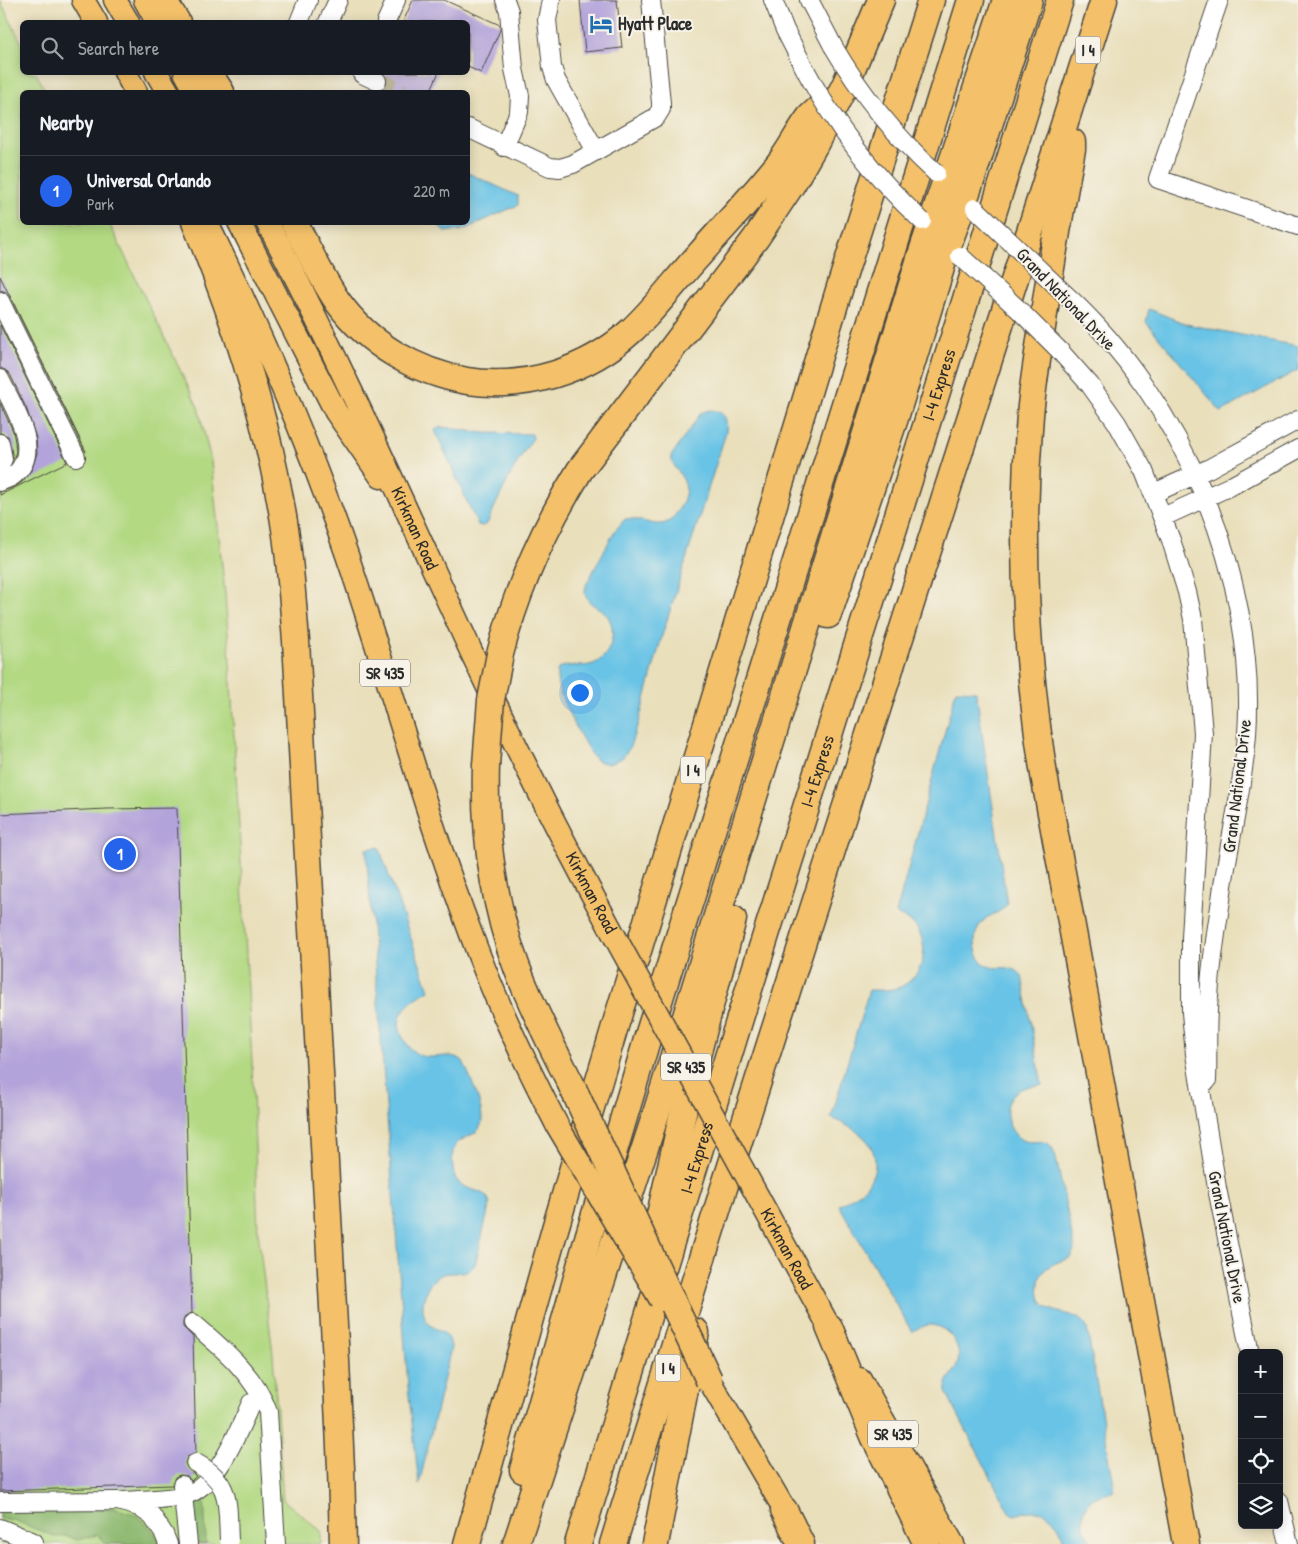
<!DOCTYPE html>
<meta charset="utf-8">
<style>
body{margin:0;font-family:"Patrick Hand",sans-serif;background:#242831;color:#f1f3f6}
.controls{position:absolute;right:15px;bottom:15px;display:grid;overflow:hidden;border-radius:8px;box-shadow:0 2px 12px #0003}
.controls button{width:45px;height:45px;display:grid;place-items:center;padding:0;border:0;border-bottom:1px solid #363941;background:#171b24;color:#f1f3f6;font:25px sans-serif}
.you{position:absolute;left:579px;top:692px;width:18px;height:18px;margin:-12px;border:4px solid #fff;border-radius:50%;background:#1a73e8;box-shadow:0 0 0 8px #1a73e833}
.badge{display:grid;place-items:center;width:32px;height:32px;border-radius:50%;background:#2563eb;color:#fff;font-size:16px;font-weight:700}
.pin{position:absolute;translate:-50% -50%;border:2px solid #fff;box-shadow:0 1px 5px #0006}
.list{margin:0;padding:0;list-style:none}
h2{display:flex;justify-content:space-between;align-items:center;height:65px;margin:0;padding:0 20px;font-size:21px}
h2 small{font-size:16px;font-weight:400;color:#9ea1a6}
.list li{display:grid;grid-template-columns:32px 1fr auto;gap:15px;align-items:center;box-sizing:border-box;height:70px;padding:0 20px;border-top:1px solid #363941}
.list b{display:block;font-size:19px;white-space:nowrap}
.list p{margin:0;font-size:16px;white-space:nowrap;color:#9ea1a6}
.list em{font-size:16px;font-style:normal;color:#9ea1a6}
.icon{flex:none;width:28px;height:28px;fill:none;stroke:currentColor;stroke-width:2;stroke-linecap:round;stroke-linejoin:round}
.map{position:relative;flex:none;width:1298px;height:1544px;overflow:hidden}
.search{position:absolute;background:#171b24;box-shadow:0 2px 12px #0003;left:20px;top:20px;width:450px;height:55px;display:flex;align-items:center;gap:12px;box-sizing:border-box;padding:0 18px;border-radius:8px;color:#9ea1a6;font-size:19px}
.panel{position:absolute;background:#171b24;box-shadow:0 2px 12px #0003;left:20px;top:90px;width:450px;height:135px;border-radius:8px}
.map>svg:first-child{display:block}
</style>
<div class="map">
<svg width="1298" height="1544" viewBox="0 0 1298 1544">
<rect width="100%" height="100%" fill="#f7f3e8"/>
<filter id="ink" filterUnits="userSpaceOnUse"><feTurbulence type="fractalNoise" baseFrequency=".02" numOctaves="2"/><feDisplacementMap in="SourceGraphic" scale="10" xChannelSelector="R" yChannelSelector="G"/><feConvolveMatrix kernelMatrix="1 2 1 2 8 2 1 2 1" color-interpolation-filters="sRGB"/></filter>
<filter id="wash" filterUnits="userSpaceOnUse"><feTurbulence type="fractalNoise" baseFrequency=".0096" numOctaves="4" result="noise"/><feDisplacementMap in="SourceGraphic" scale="20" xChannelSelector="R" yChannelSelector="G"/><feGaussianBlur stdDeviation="1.12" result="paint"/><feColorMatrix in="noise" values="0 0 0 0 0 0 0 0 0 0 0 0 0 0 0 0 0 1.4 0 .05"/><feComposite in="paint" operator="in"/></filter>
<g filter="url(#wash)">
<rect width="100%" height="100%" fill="#e9dfbb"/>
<path fill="#b3d983" stroke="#6f8257" d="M0,0L22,44V72L36,73L46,92H22V222L109,223L198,407L211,461L225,594L229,646L252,1062L258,1232L273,1354L283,1500L321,1531V1544H0Z"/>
<path fill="#8eb971" stroke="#5c724e" d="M204,1494L206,1544H196L194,1524V1497Z
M110,1508C140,1513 145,1520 162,1544H107L97,1535L77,1540L66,1536L56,1537L13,1520L0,1518V1510Z"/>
<path fill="#68c3e6" stroke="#4a7788" d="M468,173L518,196V205L463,230L444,232L437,223L468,222Z
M1149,309L1186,324L1298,346V370L1221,412L1146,322Z
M709,410C733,411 727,430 722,445L662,636L639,721L629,749L622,758L609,764L597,761L590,753C580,734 551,688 558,669L561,667C572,664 582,668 593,664C611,657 619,630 606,614C601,608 592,606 588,600C584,595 585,590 586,585L614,532L625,519C647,517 665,538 680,507C684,501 687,491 685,484C682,474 672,467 671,456L701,413Z
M442,427L484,433L532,434L533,438C514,465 500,495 487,524L482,526L478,525C463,495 451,464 437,435L435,430L438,428Z
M956,690L976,691L1007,904C1002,912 995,913 988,917C975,926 972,941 978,955C988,979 1010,958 1022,976L1042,1085C1034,1086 1025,1086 1019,1090C1000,1101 1005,1130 1022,1140C1030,1144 1041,1139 1049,1144C1053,1147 1054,1153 1056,1158L1074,1245V1250L1070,1258C1056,1263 1041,1266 1039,1283C1033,1323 1077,1304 1087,1328L1114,1485V1491C1106,1495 1097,1495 1091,1500C1077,1512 1083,1533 1093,1544H1064C1062,1527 1050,1508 1030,1511C1024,1512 1019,1514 1014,1515L1009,1512L946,1392C945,1380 952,1377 956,1368C963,1353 955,1335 941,1328C930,1322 922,1326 912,1332L839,1205C847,1201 855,1196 862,1190C869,1184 874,1175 875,1166C877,1139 852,1127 831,1118L869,990C879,990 890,991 900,987C923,977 931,947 916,927C911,921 904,918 896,914Z
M379,847L429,990C409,1002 389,1016 405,1041C408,1047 415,1054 422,1056C435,1060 451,1051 463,1061C469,1075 486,1111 481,1125C476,1142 447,1131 453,1169C456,1196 485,1184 490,1203L475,1265C460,1282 437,1260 425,1295C423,1301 422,1307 424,1314C429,1335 449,1324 451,1348L419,1485L408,1386L366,849Z"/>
<g id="blocks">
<path fill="#b2a3da" d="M413,0H444L500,25V30L481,73L468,67V22H403Z
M580,0H617L622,48L585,52Z
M383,72H439L430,92H372L373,91L377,92L383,90L386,86L387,80Z
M0,276L86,452L10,296L6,292L0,290Z
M0,325L67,462L0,495V492L14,487L22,482L32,469L37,453L36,438L27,410L10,374L5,370L0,368Z
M0,403L13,431L15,442L16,452L13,459L8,436L0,433Z
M177,808L192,1313L185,1316L183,1322V1327L193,1337L196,1453L187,1457L185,1463L187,1468L196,1476L191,1481L187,1476L180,1475L175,1477L172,1485L0,1491V814L107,809Z"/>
</g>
</g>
<g filter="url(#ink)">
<use href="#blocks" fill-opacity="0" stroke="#484641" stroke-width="1"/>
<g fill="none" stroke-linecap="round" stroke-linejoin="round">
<path stroke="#c3bb9e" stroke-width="18" stroke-dasharray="18 9" stroke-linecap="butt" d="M377,81L403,92"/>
<defs>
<path id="minor" d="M551,0L547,20L552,67L556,80L596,151
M773,0L785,30L806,71
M809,0L833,46
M1219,0L1158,179L1298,226
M299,22L308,0
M328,22L338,0
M386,22L396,0
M363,72L362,74L377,81
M468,128L550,167L560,168L573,164L656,117L661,109V103L651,0
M504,147L519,112L520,96L514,69L509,11L505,0
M1066,295C1182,401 1258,576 1247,734C1243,790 1228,845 1221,900C1216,932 1211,965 1209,997C1206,1024 1208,1053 1207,1081
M0,301L76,457
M1059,350L1090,385L1117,423L1144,471L1171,540L1187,592L1193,619L1203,733L1191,937V1013L1195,1054L1217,1188L1250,1353
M0,379C12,405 44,451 14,475C10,478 4,480 0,482
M0,443L3,459L0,465
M1154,493L1208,469L1298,420
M1163,517L1233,485L1298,449
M193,1323C222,1348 255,1375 268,1412L276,1544
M182,1485L188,1544
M124,1501C143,1499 168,1500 186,1495C218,1485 238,1432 251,1403
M1279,1501L1289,1544
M0,1502L118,1501L139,1507L152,1516L164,1534L168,1544
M0,1528L34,1542"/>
<g id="major">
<path d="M83,0L96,22"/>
<path d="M115,0L128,22"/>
<path d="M145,0L157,22"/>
<path d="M125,72L136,92"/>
<path d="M156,72L168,92"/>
<path d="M185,72L196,92"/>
<path d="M239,222L336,412L381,477"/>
<path id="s1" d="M267,222C343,366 408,515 476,662C519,755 566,847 615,937"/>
<path d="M207,223C260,331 308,441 347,555C390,681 424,810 471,934C495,1000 525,1063 557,1125"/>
<path id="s2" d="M758,1197L837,1341"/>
<path d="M860,1379L953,1544"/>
<path d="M709,1380L793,1524"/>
</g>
<g id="highway">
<path d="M163,0L177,22"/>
<path d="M208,72L221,92"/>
<path d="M1072,142V149C1061,207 1051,264 1043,321C1038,353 1033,384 1030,415C1020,536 1025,656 1044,775L1186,1544"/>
<path d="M195,222C237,323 270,427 286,535C291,571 293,606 296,641L336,1361L341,1468L343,1544"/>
<path d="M294,222C308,249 321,277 338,302C368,344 416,372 467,381C525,390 587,371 631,331C656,308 676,280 699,255C726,224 755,194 781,161C792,147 799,131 810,117C814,113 819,109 824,104"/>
<path d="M828,615L895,418L948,245L972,178L1029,0"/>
<path d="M500,654C517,588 544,528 580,470L756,238L792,184L815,144L846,83L881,0"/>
<path d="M486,765C484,833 493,903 517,968C532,1007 551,1045 570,1082"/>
<path d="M651,1255L689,1086L733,919"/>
<path d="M829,1327L874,1436L927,1544"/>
<path d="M523,1470L588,1238L649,1033L971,0"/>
<path d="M784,1510L801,1544"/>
<path d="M467,1544L555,1229L616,1023L840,287L931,0"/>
<path d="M516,1544L654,1120L922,252L1006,0"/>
<path id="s3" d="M578,1544L749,989L1060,0"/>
<path d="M613,1544L723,1191L1104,0"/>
<path d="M655,1544L696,1332"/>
</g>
</defs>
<use href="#minor" stroke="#484641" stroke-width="20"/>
<use href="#major" stroke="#484641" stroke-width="25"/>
<use href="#highway" stroke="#484641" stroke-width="29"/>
<use href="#minor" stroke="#fff" stroke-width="18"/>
<use href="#major" stroke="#f4c16a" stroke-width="22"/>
<use href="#highway" stroke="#f4c16a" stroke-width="26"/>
<defs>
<path id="minor-bridge" d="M833,46C861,94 894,135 936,173
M806,71C836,128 875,177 922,221
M975,208L1066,295
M960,256L1017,308L1059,350
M196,1463C232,1482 227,1504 229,1540"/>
<path id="major-bridge" d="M615,937L758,1197
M557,1125L661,1300"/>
<path id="highway-bridge" d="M486,765L491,700L500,654
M570,1082L709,1380"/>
</defs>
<use href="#minor-bridge" stroke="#484641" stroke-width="20" stroke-linecap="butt"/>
<use href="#major-bridge" stroke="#484641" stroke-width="25" stroke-linecap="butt"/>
<use href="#highway-bridge" stroke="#484641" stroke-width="29" stroke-linecap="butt"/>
<use href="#minor-bridge" stroke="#fff" stroke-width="18"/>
<use href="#major-bridge" stroke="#f4c16a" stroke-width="22"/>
<use href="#highway-bridge" stroke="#f4c16a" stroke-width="26"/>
</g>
</g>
<defs>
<symbol id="hotel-bare" viewBox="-9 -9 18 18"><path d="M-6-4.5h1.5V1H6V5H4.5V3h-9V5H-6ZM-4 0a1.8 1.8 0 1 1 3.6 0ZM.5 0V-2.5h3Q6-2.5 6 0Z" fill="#1f6fb2" stroke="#f7f3e8" stroke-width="2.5" paint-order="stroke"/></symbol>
</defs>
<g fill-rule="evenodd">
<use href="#hotel-bare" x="585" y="8" width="32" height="32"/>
</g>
<g text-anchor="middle" stroke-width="4" stroke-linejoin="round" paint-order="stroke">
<g fill="#f7f3e8" stroke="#686764" stroke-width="1">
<rect x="1075.5" y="36.5" width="25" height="27" rx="4"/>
<rect x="360" y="659.5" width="50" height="27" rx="4"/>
<rect x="680.5" y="756.5" width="25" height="27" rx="4"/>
<rect x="661" y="1053.5" width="50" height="27" rx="4"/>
<rect x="655.5" y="1354.5" width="25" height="27" rx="4"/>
<rect x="868" y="1420.5" width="50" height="27" rx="4"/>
</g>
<g font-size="16" font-weight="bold" fill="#2b2b2b">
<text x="1088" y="56">I 4</text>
<text x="385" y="679">SR 435</text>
<text x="693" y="776">I 4</text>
<text x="686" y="1073">SR 435</text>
<text x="668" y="1374">I 4</text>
<text x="893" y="1440">SR 435</text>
</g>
<g font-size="18" font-weight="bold" fill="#2b2b2b" stroke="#f7f3e8" text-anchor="start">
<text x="618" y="30">Hyatt Place</text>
</g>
<g font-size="18" fill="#2b2b2b" stroke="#f7f3e8">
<text transform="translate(1066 299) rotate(46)" y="6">Grand National Drive</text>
<text dy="6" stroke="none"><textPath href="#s3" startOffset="1214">I-4 Express</textPath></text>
<text dy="6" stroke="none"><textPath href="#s1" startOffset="340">Kirkman Road</textPath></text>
<text dy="6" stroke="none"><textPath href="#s3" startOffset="809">I-4 Express</textPath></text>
<text transform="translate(1237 786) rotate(-83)" y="6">Grand National Drive</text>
<text dy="6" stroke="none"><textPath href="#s1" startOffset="745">Kirkman Road</textPath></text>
<text dy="6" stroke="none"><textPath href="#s3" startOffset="404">I-4 Express</textPath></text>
<text transform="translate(1227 1237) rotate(79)" y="6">Grand National Drive</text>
<text dy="6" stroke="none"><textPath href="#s2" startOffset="59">Kirkman Road</textPath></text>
</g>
</g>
</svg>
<div class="controls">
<button>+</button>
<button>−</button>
<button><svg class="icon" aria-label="locate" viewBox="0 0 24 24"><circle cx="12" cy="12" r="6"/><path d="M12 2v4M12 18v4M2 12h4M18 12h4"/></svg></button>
<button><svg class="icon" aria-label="layers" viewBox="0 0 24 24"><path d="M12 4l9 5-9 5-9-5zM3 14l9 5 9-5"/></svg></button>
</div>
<div class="you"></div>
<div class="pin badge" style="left:120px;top:854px">1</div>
<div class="search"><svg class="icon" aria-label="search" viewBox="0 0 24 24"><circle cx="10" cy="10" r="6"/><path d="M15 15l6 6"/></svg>Search here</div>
<section class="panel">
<h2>Nearby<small></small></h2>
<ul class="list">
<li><span class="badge">1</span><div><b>Universal Orlando</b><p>Park</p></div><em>220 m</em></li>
</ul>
</section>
</div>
